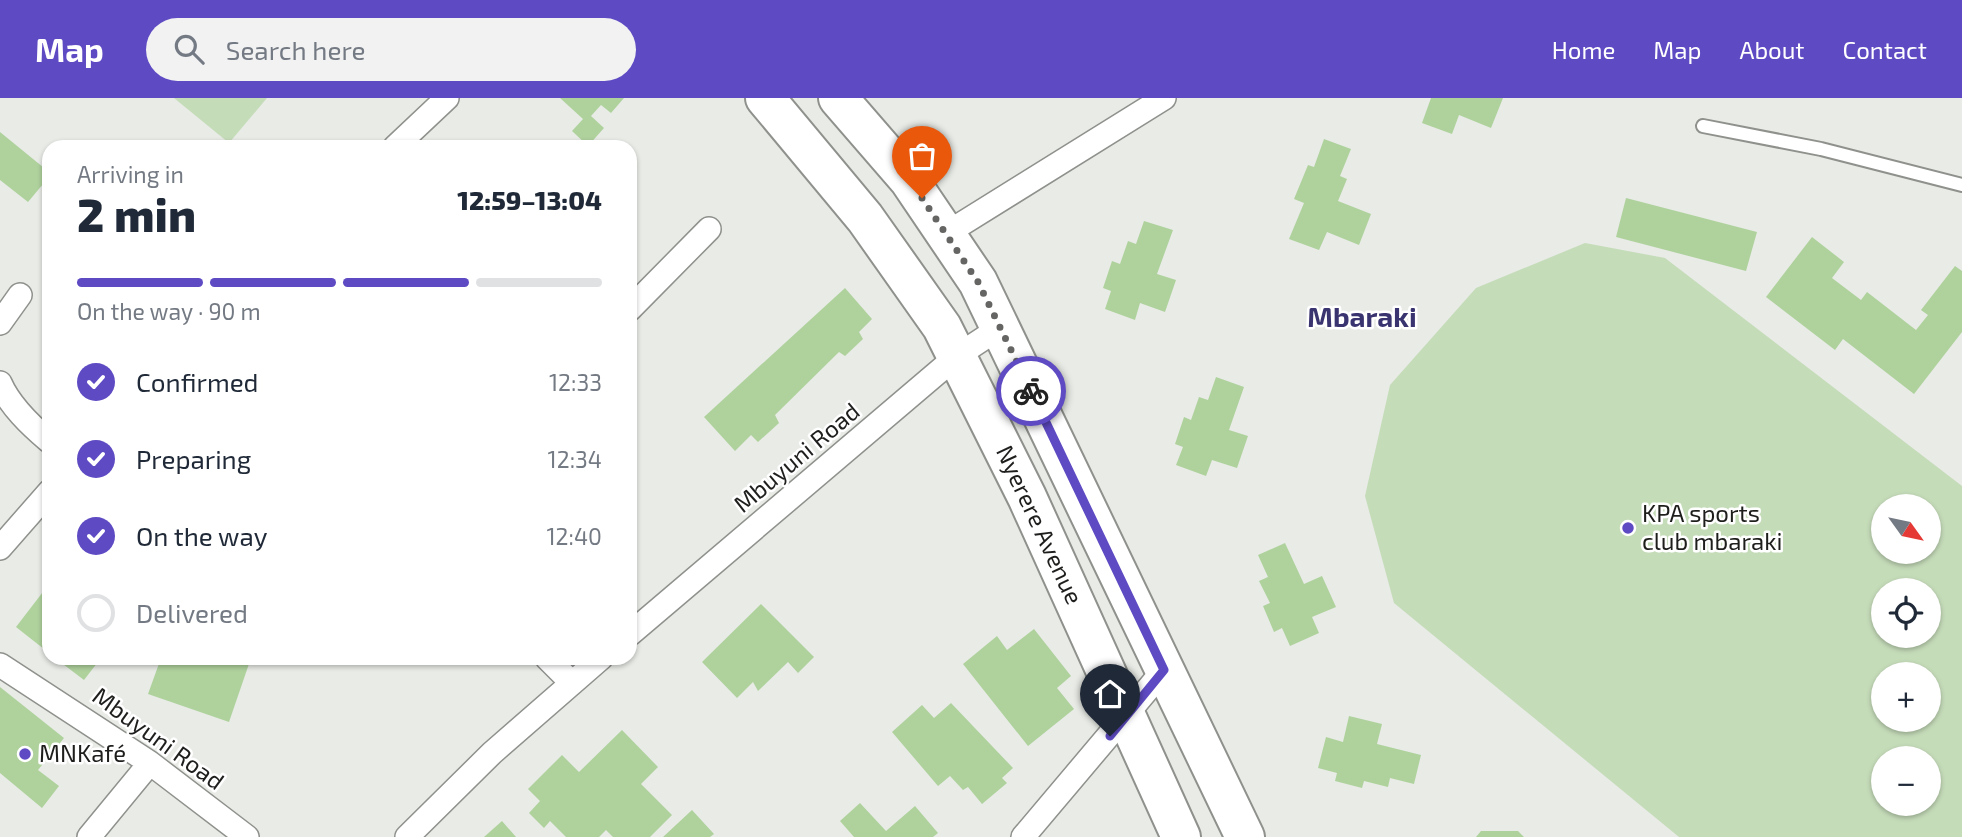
<!DOCTYPE html>
<html lang="en">
<head>
<meta charset="utf-8">
<style>
  body { margin:0; font-family:"Exo 2",sans-serif; background:#f2f2f3; color:#1f2937; height:100vh; display:flex; flex-direction:column; font-size:26px; white-space:nowrap }
  * { box-sizing:border-box; margin:0 }
  p { font-size:23px; color:#747a83 }
  .icon { flex:none; width:38px; height:38px; fill:none; stroke:currentColor; stroke-width:2; stroke-linecap:round; stroke-linejoin:round }
  .map { position:relative; flex:1; overflow:hidden }
  .drawer { position:absolute; left:42px; top:42px; width:595px; height:525px; display:flex; flex-direction:column; background:#fff; border-radius:21px; box-shadow:0 2px 5px #0004 }
  .drawer>* { flex:none }
  .needle { width:46px; rotate:123deg }
  .fabs { position:absolute; left:1871px; top:396px; display:grid; gap:14px }
  .fabs a { display:grid; place-items:center; width:70px; height:70px; border-radius:50%; background:#fff; box-shadow:0 2px 5px #0004; font-size:35px }
  .pin { position:absolute; display:grid; place-items:center; width:60px; height:60px; color:#fff; margin:-72px -30px; border-radius:50% 50% 50% 0; rotate:-45deg; box-shadow:0 0 7px #0007 }
  .pin .icon { rotate:45deg }
  .courier { position:absolute; display:grid; place-items:center; width:70px; height:70px; margin:-35px; border:5px solid #5e4ac3; border-radius:50%; background:#fff; color:#222; box-shadow:0 2px 9px #0007 }
  .head em { font-style:normal; font-weight:800 }
  .head div { display:flex; flex-direction:column-reverse }
  .head { display:flex; align-items:center; justify-content:space-between; height:119px; padding:0 35px }
  h1 { font-size:46px; font-weight:800; line-height:52px }
  .bar { display:grid; grid-template-columns:repeat(4,1fr); gap:10px 7px; align-content:center; height:84px; padding:0 35px }
  .bar i { height:9px; border-radius:5px; background:#e0e1e3 }
  .bar .current { background:#5e4ac3 }
  .bar p { grid-column:span 4 }
  ol { padding:0 35px; list-style:none }
  li { display:flex; align-items:center; gap:21px; height:77px }
  li p { margin-inline-start:auto }
  li .icon { padding:7px; border-radius:50%; background:#5e4ac3; color:#fff; stroke-width:4 }
  li:last-child { color:#747a83 }
  li i { width:38px; height:38px; border:4px solid #e0e1e3; border-radius:50% }
  header { display:flex; align-items:center; gap:42px; box-sizing:border-box; height:98px; padding:0 35px; background:#5e4ac3; color:#fff }
  header strong { font-size:33px }
  nav { display:flex; gap:38px; margin-inline-start:auto; font-size:24px }
  .search { width:490px; height:63px; background:#f2f2f3; display:flex; align-items:center; gap:18px; box-sizing:border-box; padding:0 24px; border-radius:38px; color:#747a83; font-size:26px }
  .map>svg:first-child { display:block }
  .green { fill:#c5dcb9; fill-rule:evenodd }
  .building { fill:#afd29d }
  .lines { fill:none; stroke-linecap:round; stroke-linejoin:round }
  .service-casing { stroke:#8e918c; stroke-width:16 }
  .minor-casing { stroke:#8e918c; stroke-width:26 }
  .trunk-casing { stroke:#8e918c; stroke-width:42 }
  .service { stroke:#fff; stroke-width:12 }
  .minor { stroke:#fff; stroke-width:23 }
  .trunk { stroke:#fff; stroke-width:38 }
  .done { stroke:#656663; stroke-width:7; stroke-dasharray:0 12.6 }
  .route { stroke:#5e4ac3; stroke-width:9 }
  .poi-dot { fill:#5e4ac3; stroke:#fff; stroke-width:2.5 }
  .labels { text-anchor:middle; stroke-width:5; stroke-linejoin:round; paint-order:stroke }
  .street-label { font-size:24px; fill:#1e1f1d; stroke:#fff }
  .poi-label { font-size:24px; fill:#1e1f1d; stroke:#fff; text-anchor:start }
  .quarter-label { font-size:28px; font-weight:bold; fill:#39336f; stroke:#fff }
</style>
</head>
<body>
<header>
<strong>Map</strong>
<div class="search"><svg class="icon" aria-label="search" viewBox="0 0 24 24"><circle cx="10" cy="10" r="6"/><path d="M15 15l6 6"/></svg>Search here</div>
<nav><a>Home</a><a>Map</a><a>About</a><a>Contact</a></nav>
</header>
<div class="map">
<svg width="1962" height="739" viewBox="0 0 1962 739">
  <rect width="100%" height="100%" fill="#e8ebe6"/>
  <path class="green" d="M174,0H267L229,45Z
    M1585,145L1665,160L1962,388V739H1679L1394,505L1365,398L1390,287L1476,190ZM1883,408H1928V453H1883ZM1883,492H1928V537H1883ZM1883,576H1928V621H1883ZM1883,660H1928V705H1883Z"/>
  <path class="building" d="M560,0H624L611,15L601,7L591,18L604,30L588,48L572,33L583,21Z
    M1431,0H1503L1491,30L1459,17L1452,36L1422,25Z
    M0,34L49,74V79L28,104L0,82Z
    M1324,41L1351,51L1340,78L1347,81L1338,103L1371,116L1359,147L1327,134L1319,152L1289,141L1304,105L1294,101L1308,67L1314,69Z
    M1626,100L1757,134L1746,173L1616,139Z
    M1144,123L1173,132L1157,176L1176,182L1165,214L1140,205L1135,222L1105,211L1111,193L1103,190L1112,163L1120,166L1128,143L1136,146Z
    M1812,139L1844,164L1832,180L1861,202L1867,194L1916,232L1928,217L1921,212L1955,168L1962,173V234L1914,296L1843,241L1835,252L1766,199Z
    M845,190L872,221L859,234L863,241L845,258L839,254L775,317L779,325L758,344L751,337L735,353L704,319Z
    M1216,279L1244,289L1229,332L1248,338L1237,370L1212,362L1206,378L1176,367L1183,349L1175,346L1184,319L1191,322L1199,299L1208,302Z
    M1285,445L1304,486L1322,478L1336,509L1312,519L1319,535L1290,548L1282,530L1274,534L1263,508L1270,505L1259,483L1268,479L1258,457Z
    M49,486V555L16,529Z
    M761,506L814,559L798,575L788,564L758,593L753,584L737,600L702,564Z
    M1034,531L1071,578L1057,590L1074,611L1028,648L963,566L997,538L1007,552Z
    M55,560H101L84,582Z
    M161,560H251L229,624L148,596Z
    M0,589L64,640L38,672L59,688L42,710L0,675Z
    M951,605L1013,670L1002,680L1007,685L982,706L968,689L963,692L950,678L938,688L892,634L922,607L934,620Z
    M1349,618L1382,626L1377,646L1421,657L1414,686L1390,680L1388,689L1364,683L1362,690L1335,683L1337,675L1318,670L1326,639L1343,644Z
    M622,632L658,669L641,686L672,717L650,739H613L606,732L599,739H566L550,723L544,730L529,715L540,703L528,691L562,657L579,674Z
    M860,705L886,733L915,708L938,735L933,739H854L840,723Z
    M692,712L714,736L710,739H663Z
    M502,723L516,739H484Z
    M1481,733H1518L1524,739H1476Z"/>
  <g class="lines">
    <defs>
      <path id="service" d="M1703,28L1821,51L1962,87"/>
      <path id="minor" d="M395,49L447,0
        M947,135L1164,0
        M630,211L709,131
        M0,225L20,197
        M0,285C10,308 30,327 49,343
        M0,450L49,394
        M630,536L957,258L1001,229
        M547,560L572,585
        M0,567L150,665L247,739
        M89,739L150,665
        M407,739L492,655L601,560
        M1023,739L1164,572"/>
      <path id="trunk" d="M765,0L865,120L942,229L1027,399L1181,739
        M838,0L909,82L978,184L1245,739"/>
    </defs>
    <use href="#service" class="service-casing"/>
    <use href="#minor" class="minor-casing"/>
    <use href="#trunk" class="trunk-casing"/>
    <use href="#service" class="service"/>
    <use href="#minor" class="minor"/>
    <use href="#trunk" class="trunk"/>
  </g>
  <g class="lines">
    <path class="done" d="M922,100L978,184L1031,293"/>
    <path class="route" d="M1031,293L1164,572L1110,638"/>
  </g>
  <g class="poi-dot">
    <circle cx="1628" cy="430" r="7"/>
    <circle cx="25" cy="656" r="7"/>
  </g>
  <g class="labels">
    <g class="street-label">
      <text transform="translate(797 360) rotate(-40)" y="8">Mbuyuni Road</text>
      <text transform="translate(1039 427) rotate(65)" y="8">Nyerere Avenue</text>
      <text transform="translate(158 641) rotate(36)" y="8">Mbuyuni Road</text>
    </g>
    <g class="poi-label">
      <text x="1642" y="424">KPA sports<tspan x="1642" dy="28">club mbaraki</tspan></text>
      <text x="39" y="664">MNKafé</text>
    </g>
    <g class="quarter-label">
      <text x="1362" y="229">Mbaraki</text>
    </g>
  </g>
</svg>
<div class="fabs">
<a><svg class="needle" viewBox="-14 -14 28 28"><path d="M0-13l5 13h-10z" fill="#e53935"/><path d="M0 13l5-13h-10z" fill="#747a83"/></svg></a>
<a><svg class="icon" aria-label="locate" viewBox="0 0 24 24"><circle cx="12" cy="12" r="6"/><path d="M12 2v4M12 18v4M2 12h4M18 12h4"/></svg></a>
<a>+</a>
<a>−</a>
</div>
<div class="pin" style="left:922px;top:100px;background:#ea580c"><svg class="icon" aria-label="bag" viewBox="0 0 24 24"><path d="M5 8h14l-1 12H6zM9 8a3 3 0 0 1 6 0"/></svg></div>
<div class="pin" style="left:1110px;top:638px;background:#1f2937"><svg class="icon" aria-label="home" viewBox="0 0 24 24"><path d="M3 11l9-7 9 7M6 9v11h12V9"/></svg></div>
<div class="courier" style="left:1031px;top:293px"><svg class="icon" aria-label="bike" viewBox="0 0 24 24"><circle cx="6" cy="16" r="4"/><circle cx="18" cy="16" r="4"/><path d="M6 16l4-8h5l3 8M10 8l3 8H6M13 5h3"/></svg></div>
<section class="drawer">
<div class="head"><div><h1>2 min</h1><p>Arriving in</p></div><em>12:59–13:04</em></div>
<div class="bar"><i class="current"></i><i class="current"></i><i class="current"></i><i></i><p>On the way · 90 m</p></div>
<ol>
<li><svg class="icon" aria-label="check" viewBox="0 0 24 24"><path d="M5 12l5 5 9-10"/></svg>Confirmed<p>12:33</p></li>
<li><svg class="icon" aria-label="check" viewBox="0 0 24 24"><path d="M5 12l5 5 9-10"/></svg>Preparing<p>12:34</p></li>
<li><svg class="icon" aria-label="check" viewBox="0 0 24 24"><path d="M5 12l5 5 9-10"/></svg>On the way<p>12:40</p></li>
<li><i></i>Delivered</li>
</ol>
</section>
</div>
</body>
</html>
